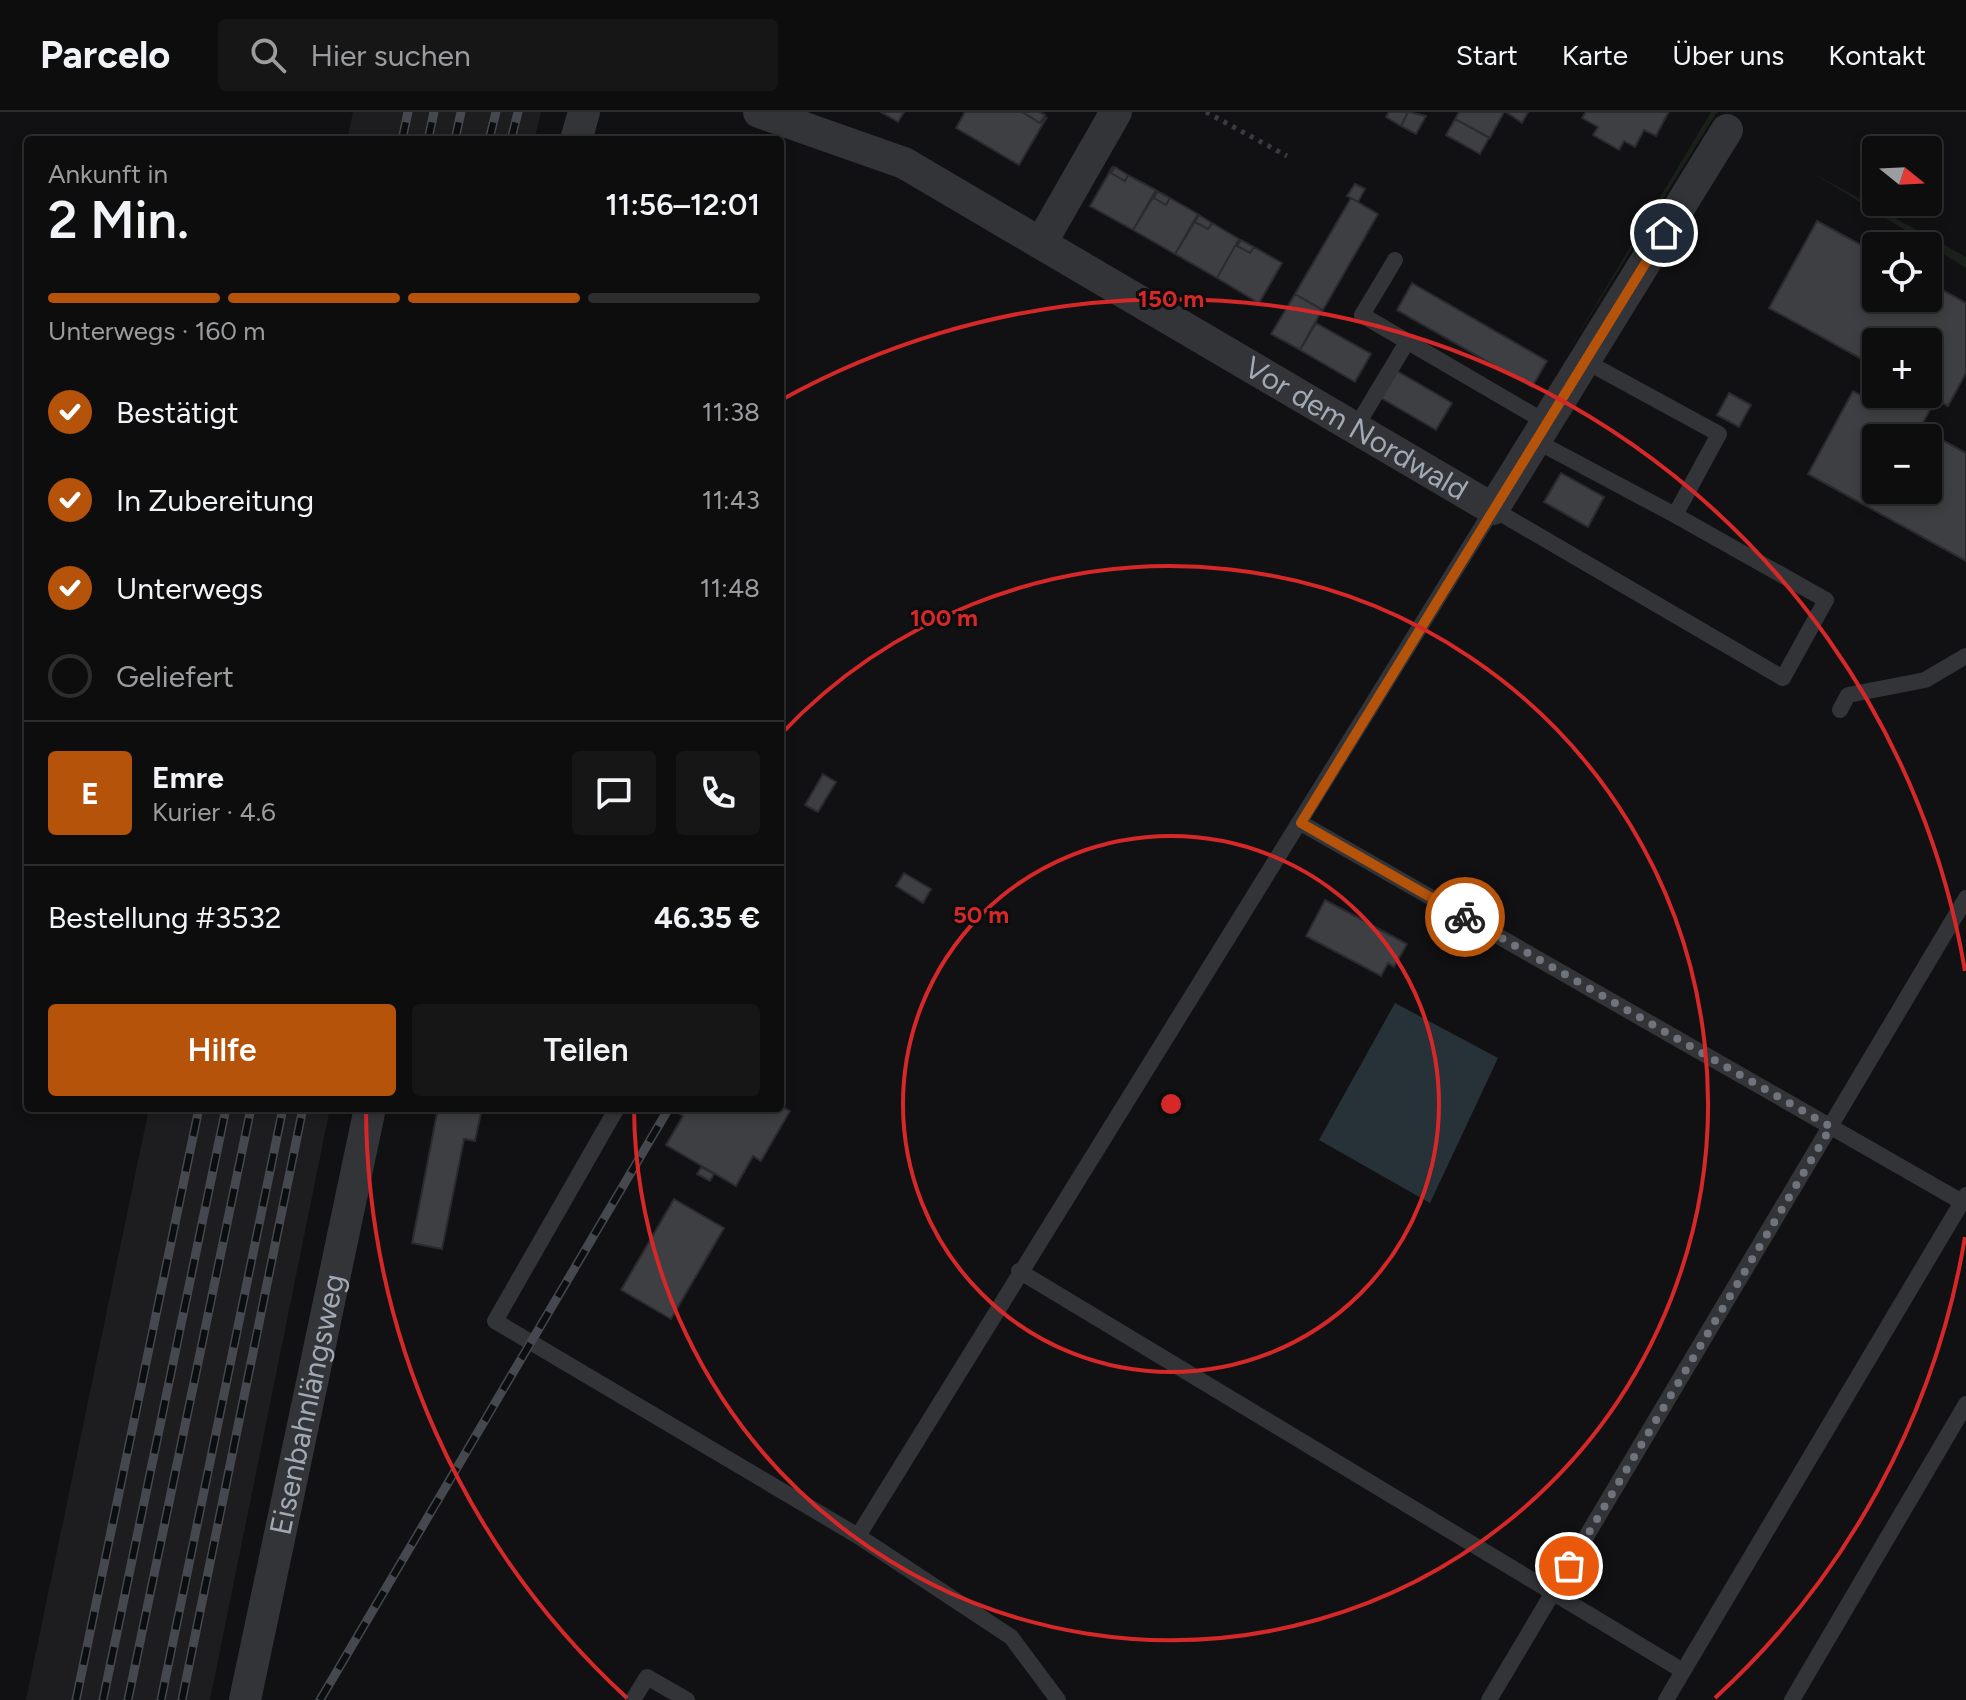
<!DOCTYPE html>
<html lang="de">
<head>
<meta charset="utf-8">
<style>
  body { margin:0; font-family:Figtree,sans-serif; background:#161617; color:#f1f3f6; height:100vh; display:flex; flex-direction:column; font-size:30px; white-space:nowrap }
  * { box-sizing:border-box; margin:0 }
  p { font-size:26px; color:#9a9c9e }
  .icon { flex:none; width:44px; height:44px; fill:none; stroke:currentColor; stroke-width:2; stroke-linecap:round; stroke-linejoin:round }
  .map { position:relative; flex:1; overflow:hidden }
  .sheet { position:absolute; left:24px; top:24px; width:760px; height:976px; display:flex; flex-direction:column; background:#0d0d0e; border-radius:8px; box-shadow:0 4px 12px #0003,0 0 0 2px #2d2d2e }
  .sheet>* { flex:none }
  .needle { width:52px; rotate:108deg }
  .buttons { position:absolute; left:1862px; top:24px; display:grid; gap:16px }
  .buttons a { display:grid; place-items:center; width:80px; height:80px; border-radius:8px; background:#0d0d0e; box-shadow:0 4px 12px #0003,0 0 0 2px #2d2d2e; font-size:40px }
  .pin { position:absolute; display:grid; place-items:center; width:68px; height:68px; color:#fff; margin:-34px; border:4px solid #fff; border-radius:50%; box-shadow:0 2px 8px #0007 }
  .courier { position:absolute; display:grid; place-items:center; width:80px; height:80px; margin:-40px; border:6px solid #b45309; border-radius:50%; background:#fff; color:#222; box-shadow:0 2px 10px #0007 }
  .headline em { font-style:normal; font-weight:600 }
  .headline div { display:flex; flex-direction:column-reverse }
  .headline { display:flex; align-items:center; justify-content:space-between; height:136px; padding:0 24px }
  h1 { font-size:52px; font-weight:600; line-height:60px }
  .bar { display:grid; grid-template-columns:repeat(4,1fr); gap:12px 8px; align-content:center; height:96px; padding:0 24px }
  .bar i { height:10px; border-radius:6px; background:#2d2d2e }
  .bar .current { background:#b45309 }
  .bar p { grid-column:span 4 }
  .line { display:flex; align-items:center; gap:20px; padding:0 24px; border-top:2px solid #2d2d2e }
  .line div { flex:1 }
  .round { display:grid; place-items:center; flex:none; width:84px; height:84px; border-radius:8px; background:#161617 }
  ol { padding:0 24px; list-style:none }
  li { display:flex; align-items:center; gap:24px; height:88px }
  li p { margin-inline-start:auto }
  li .icon { padding:8px; border-radius:50%; background:#b45309; color:#fff; stroke-width:4 }
  li:last-child { color:#9a9c9e }
  li i { width:44px; height:44px; border:4px solid #2d2d2e; border-radius:50% }
  .cta { display:flex; gap:16px; margin-top:auto; padding:16px 24px }
  .cta a { flex:1; height:92px; border-radius:8px; background:#b45309; color:#fff; font-size:32px; font-weight:600; line-height:92px; text-align:center }
  .cta a+a { background:#161617; color:#f1f3f6 }
  header { display:flex; align-items:center; gap:48px; box-sizing:border-box; height:112px; padding:0 40px; background:#0d0d0e; border-bottom:2px solid #2d2d2e }
  header strong { font-size:38px }
  nav { display:flex; gap:44px; margin-inline-start:auto; font-size:28px }
  .search { width:560px; height:72px; background:#161617; display:flex; align-items:center; gap:20px; box-sizing:border-box; padding:0 28px; border-radius:8px; color:#9a9c9e; font-size:30px }
  .map>svg:first-child { display:block }
  .built { fill:#1d1d20 }
  .green { fill:#19211a }
  .water { fill:#273238 }
  .building { fill:#3d3f43; stroke:#2b2b2f; stroke-width:2; fill-rule:evenodd }
  .lines { fill:none; stroke-linecap:round; stroke-linejoin:round }
  .path { stroke:#383b3f; stroke-width:5; stroke-dasharray:4 6; stroke-linecap:butt }
  .service { stroke:#323438; stroke-width:16 }
  .minor { stroke:#323438; stroke-width:32 }
  .rail-casing { stroke:#45484e; stroke-width:9 }
  .rail { stroke:#0c0d0e; stroke-width:6; stroke-dasharray:18; stroke-linecap:butt }
  .done { stroke:#6f747c; stroke-width:8; stroke-dasharray:0 14.4 }
  .route { stroke:#b45309; stroke-width:10 }
  .ring { fill:none; stroke:#d62828; stroke-width:4 }
  .labels { text-anchor:middle; stroke-width:6; stroke-linejoin:round; paint-order:stroke }
  .street-label { font-size:30px; fill:#a1a9b5; stroke:#0c0d0e }
  .centre { fill:#d62828; stroke:#0c0d0e; stroke-width:4 }
  .ring-label { font-size:24px; text-anchor:middle; font-weight:bold; fill:#d62828; stroke:#0c0d0e; stroke-width:6; stroke-linejoin:round; paint-order:stroke }
</style>
</head>
<body>
<header>
<strong>Parcelo</strong>
<div class="search"><svg class="icon" aria-label="search" viewBox="0 0 24 24"><circle cx="10" cy="10" r="6"/><path d="M15 15l6 6"/></svg>Hier suchen</div>
<nav><a>Start</a><a>Karte</a><a>Über uns</a><a>Kontakt</a></nav>
</header>
<div class="map">
<svg width="1966" height="1588" viewBox="0 0 1966 1588">
  <rect width="100%" height="100%" fill="#111113"/>
  <path class="built" d="M353,0H541L534,28H347Z
    M149,996H330L210,1588H26Z"/>
  <path class="green" d="M1711,0H1717L1562,249Z
    M1813,61L1966,145V156Z"/>
  <path class="water" d="M1395,891L1498,946L1430,1091L1319,1028Z"/>
  <path class="building" d="M881,0H904L898,10Z
    M965,0H1022L1040,11L1047,5L1019,53L956,16Z
    M1022,0H1039L1045,3L1040,11Z
    M1389,0H1408L1401,14L1386,5Z
    M1408,0L1426,4L1416,22L1401,14Z
    M1459,0H1504L1490,26L1455,7Z
    M1506,0H1528L1522,11Z
    M1586,0H1666L1668,1L1656,24L1644,18L1635,35L1624,29L1619,38L1593,23L1598,15L1582,6Z
    M1455,7L1489,26L1480,42L1446,23Z
    M1113,54L1111,61L1125,69L1128,63L1156,78L1133,118L1090,94Z
    M1115,55L1128,63L1125,69L1111,61Z
    M1355,72L1365,77L1358,90L1347,84Z
    M1157,79L1170,86L1166,93L1154,86Z
    M1157,79L1154,86L1166,93L1170,86L1198,102L1175,142L1133,118Z
    M1351,86L1378,102L1323,198L1295,182Z
    M1199,103L1212,111L1208,117L1195,110Z
    M1199,103L1195,110L1208,117L1212,111L1239,127L1217,166L1175,142Z
    M1817,109L1876,141V186H1928V170L1966,191V261L1948,294L1936,287L1920,316L1966,341V449L1808,362L1853,279L1872,289L1876,282H1928V230H1876V255L1769,196ZM1876,326H1928V378H1876Z
    M1239,127L1237,134L1250,141L1254,135L1282,151L1259,191L1217,166Z
    M1241,128L1254,135L1250,141L1237,134Z
    M1412,171L1547,249L1532,275L1397,198Z
    M1295,182L1322,198L1300,238L1271,222Z
    M1316,211L1371,242L1355,270L1300,238Z
    M1397,259L1452,291L1436,318L1381,286Z
    M1729,281L1751,293L1739,315L1717,303Z
    M1561,361L1604,385L1588,415L1544,390Z
    M823,662L836,670L818,700L805,693Z
    M904,761L931,777L923,791L896,774Z
    M1325,788L1407,832L1394,855L1388,851L1381,864L1306,824Z
    M780,994L790,999L761,1049L753,1044L736,1074L666,1033L683,1004L670,996Z
    M438,996H482L475,1029L464,1027L442,1137L412,1131Z
    M701,1055L714,1062L710,1069L697,1062Z
    M674,1087L724,1116L671,1207L621,1178Z"/>
  <g class="lines">
    <path class="path" d="M1206,0L1287,44"/>
    <path class="service" d="M1395,148L1362,203L1547,311
      M1356,315L1407,230
      M1536,329L1675,403L1719,322L1585,249
      M1840,598L1848,583L1925,568L1966,544
      M1301,711L1962,1090
      M617,996L495,1209L858,1424L1011,1525L1058,1588
      M1019,1159L1683,1559
      M858,1424L1493,397L1783,566L1826,488L1675,403
      M633,1588L647,1565L687,1588
      M1489,1588L1966,786
      M1666,1588L1966,1083
      M1792,1588L1966,1292"/>
    <g class="minor">
      <path id="s1" d="M759,0L904,51L1493,397L1727,18"/>
      <path d="M576,28L584,0"/>
      <path d="M1041,131L1116,0"/>
      <path id="s2" d="M245,1588L370,996"/>
    </g>
    <defs>
      <path id="rail" d="M402,28L408,0
        M428,28L434,0
        M455,28L461,0
        M489,28L496,0
        M511,28L518,0
        M76,1588L199,996
        M103,1588L226,996
        M128,1588L251,996
        M161,1588L283,996
        M182,1588L303,996
        M320,1588L669,996"/>
    </defs>
    <use href="#rail" class="rail-casing"/>
    <use href="#rail" class="rail"/>
  </g>
  <g class="lines">
    <path class="done" d="M1465,805L1831,1015L1569,1454"/>
    <path class="route" d="M1465,805L1301,711L1664,121"/>
  </g>
  <g class="ring">
    <circle cx="1171" cy="992" r="268"/>
    <path d="M781 622A537 537 0 1 1 634 997"/>
    <path d="M1965 1125A805 805 0 0 1 1715 1586M627 1586A805 805 0 0 1 366 999M781 288A805 805 0 0 1 1965 859"/>
  </g>
  <g class="labels">
    <g class="street-label">
      <text dy="10" stroke="none"><textPath href="#s1" startOffset="678">Vor dem Nordwald</textPath></text>
      <text dy="10" stroke="none"><textPath href="#s2" startOffset="302">Eisenbahnlängsweg</textPath></text>
    </g>
  </g>
  <circle cx="1171" cy="992" r="12" class="centre"/>
  <g class="ring-label">
    <text x="1171" y="195">150 m</text>
    <text x="944" y="514">100 m</text>
    <text x="981" y="811">50 m</text>
  </g>
</svg>
<div class="buttons">
<a><svg class="needle" viewBox="-14 -14 28 28"><path d="M0-13l5 13h-10z" fill="#e53935"/><path d="M0 13l5-13h-10z" fill="#9a9c9e"/></svg></a>
<a><svg class="icon" aria-label="locate" viewBox="0 0 24 24"><circle cx="12" cy="12" r="6"/><path d="M12 2v4M12 18v4M2 12h4M18 12h4"/></svg></a>
<a>+</a>
<a>−</a>
</div>
<div class="pin" style="left:1569px;top:1454px;background:#ea580c"><svg class="icon" aria-label="bag" viewBox="0 0 24 24"><path d="M5 8h14l-1 12H6zM9 8a3 3 0 0 1 6 0"/></svg></div>
<div class="pin" style="left:1664px;top:121px;background:#1f2937"><svg class="icon" aria-label="home" viewBox="0 0 24 24"><path d="M3 11l9-7 9 7M6 9v11h12V9"/></svg></div>
<div class="courier" style="left:1465px;top:805px"><svg class="icon" aria-label="bike" viewBox="0 0 24 24"><circle cx="6" cy="16" r="4"/><circle cx="18" cy="16" r="4"/><path d="M6 16l4-8h5l3 8M10 8l3 8H6M13 5h3"/></svg></div>
<section class="sheet">
<div class="headline"><div><h1>2 Min.</h1><p>Ankunft in</p></div><em>11:56–12:01</em></div>
<div class="bar"><i class="current"></i><i class="current"></i><i class="current"></i><i></i><p>Unterwegs · 160 m</p></div>
<ol>
<li><svg class="icon" aria-label="check" viewBox="0 0 24 24"><path d="M5 12l5 5 9-10"/></svg>Bestätigt<p>11:38</p></li>
<li><svg class="icon" aria-label="check" viewBox="0 0 24 24"><path d="M5 12l5 5 9-10"/></svg>In Zubereitung<p>11:43</p></li>
<li><svg class="icon" aria-label="check" viewBox="0 0 24 24"><path d="M5 12l5 5 9-10"/></svg>Unterwegs<p>11:48</p></li>
<li><i></i>Geliefert</li>
</ol>
<div class="line" style="height:144px"><b class="round" style="background:#b45309;color:#fff">E</b><div><b>Emre</b><p>Kurier · 4.6</p></div><a class="round"><svg class="icon" aria-label="chat" viewBox="0 0 24 24"><path d="M4 5h16v11H9l-5 4z"/></svg></a><a class="round"><svg class="icon" aria-label="phone" viewBox="0 0 24 24"><path d="M5 4h4l2 5-3 2q2 4 5 5l2-3 5 2v4C11 20 4 13 5 4z"/></svg></a></div>
<div class="line" style="height:104px"><div>Bestellung #3532</div><b>46.35 €</b></div>
<div class="cta"><a>Hilfe</a><a>Teilen</a></div>
</section>
</div>
</body>
</html>
